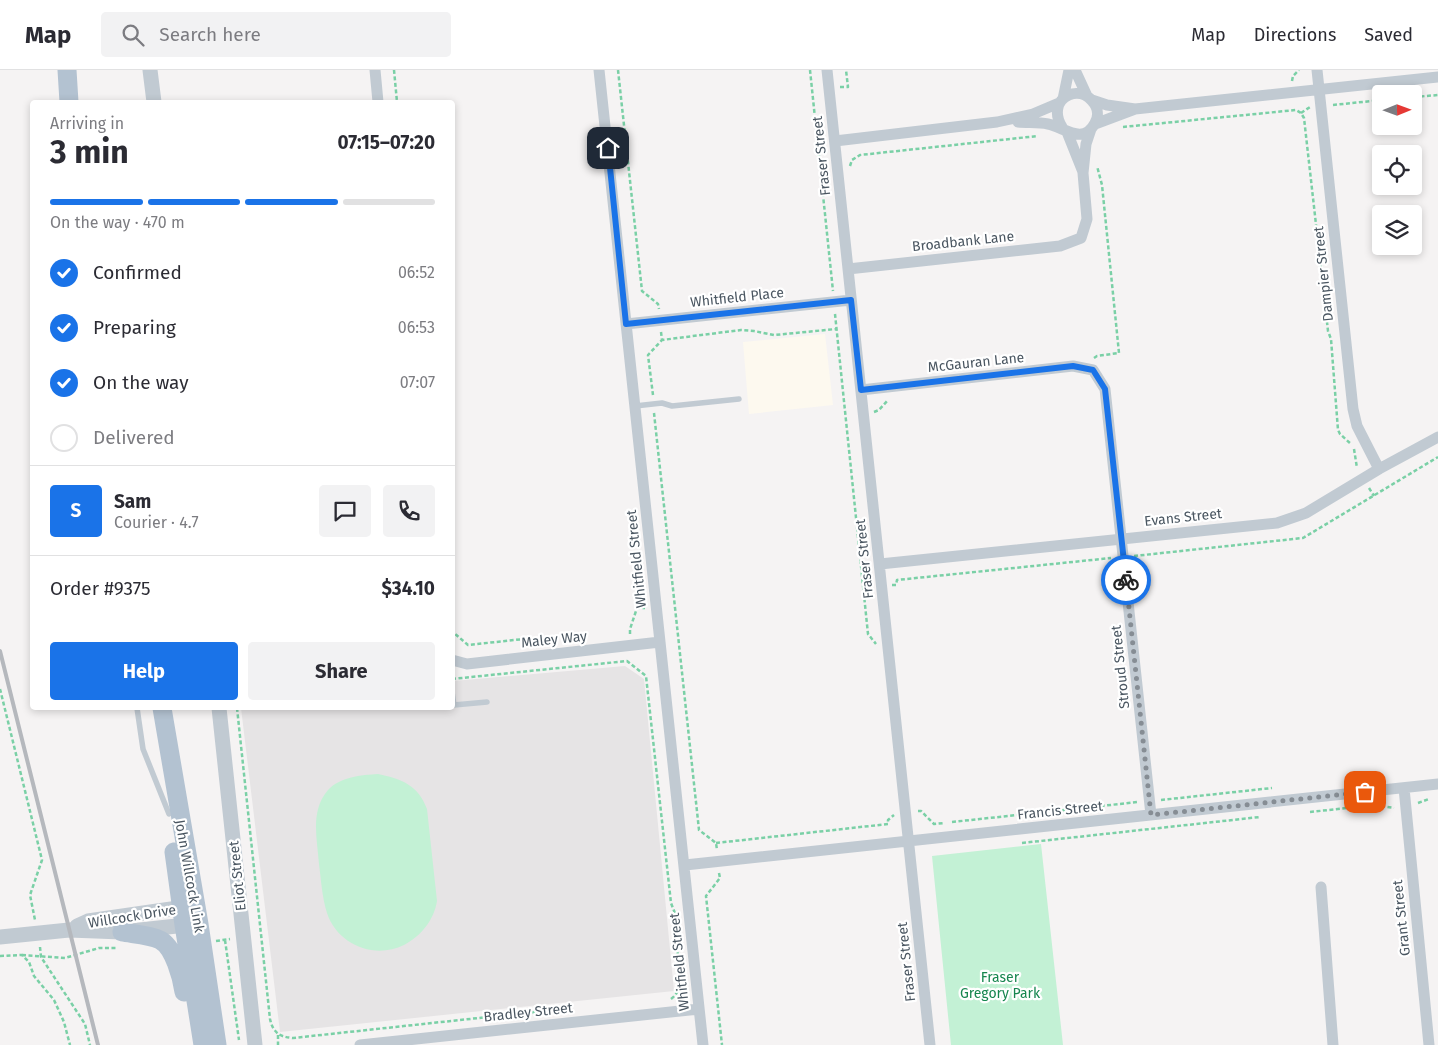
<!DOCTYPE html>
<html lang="en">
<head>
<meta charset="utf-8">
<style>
  body { margin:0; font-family:"Fira Sans",sans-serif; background:#f2f2f3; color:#2b2b33; height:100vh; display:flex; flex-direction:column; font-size:19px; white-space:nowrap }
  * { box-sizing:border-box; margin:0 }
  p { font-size:16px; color:#7c7c81 }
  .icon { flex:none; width:28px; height:28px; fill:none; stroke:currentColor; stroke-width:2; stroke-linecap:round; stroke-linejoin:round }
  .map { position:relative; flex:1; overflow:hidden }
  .drawer { position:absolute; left:30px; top:30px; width:425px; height:610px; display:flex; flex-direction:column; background:#fff; border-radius:5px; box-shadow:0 2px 8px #0003 }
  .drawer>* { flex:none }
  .needle { width:32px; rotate:89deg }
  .fabs { position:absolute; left:1372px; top:15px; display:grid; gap:10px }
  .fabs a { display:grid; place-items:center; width:50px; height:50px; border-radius:5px; background:#fff; box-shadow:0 2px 8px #0003; font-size:25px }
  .pin { position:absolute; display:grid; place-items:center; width:42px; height:42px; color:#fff; margin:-21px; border-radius:10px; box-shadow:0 2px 8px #0006 }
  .courier { position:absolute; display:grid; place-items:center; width:50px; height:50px; margin:-25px; border:4px solid #1a73e8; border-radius:50%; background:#fff; color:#222; box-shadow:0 1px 6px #0007 }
  .overview em { font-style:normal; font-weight:700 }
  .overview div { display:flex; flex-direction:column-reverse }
  .overview { display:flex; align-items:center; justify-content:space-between; height:85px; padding:0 20px }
  h1 { font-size:32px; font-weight:700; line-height:38px }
  .bar { display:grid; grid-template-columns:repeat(4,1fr); gap:8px 5px; align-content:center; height:60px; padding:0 20px }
  .bar i { height:6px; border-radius:4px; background:#e1e1e2 }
  .bar .active { background:#1a73e8 }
  .bar p { grid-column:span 4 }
  .line { display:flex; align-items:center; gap:12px; padding:0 20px; border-top:1px solid #e1e1e2 }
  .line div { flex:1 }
  .round { display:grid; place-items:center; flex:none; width:52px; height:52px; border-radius:5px; background:#f2f2f3 }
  ol { padding:0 20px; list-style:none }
  li { display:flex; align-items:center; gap:15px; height:55px }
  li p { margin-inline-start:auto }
  li .icon { padding:5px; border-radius:50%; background:#1a73e8; color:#fff; stroke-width:4 }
  li:last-child { color:#7c7c81 }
  li i { width:28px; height:28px; border:2px solid #e1e1e2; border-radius:50% }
  .action { display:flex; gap:10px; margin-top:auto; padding:10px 20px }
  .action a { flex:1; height:58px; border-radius:5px; background:#1a73e8; color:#fff; font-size:20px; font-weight:700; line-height:58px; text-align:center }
  .action a+a { background:#f2f2f3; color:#2b2b33 }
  header { display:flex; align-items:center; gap:30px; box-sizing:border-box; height:70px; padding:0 25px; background:#fff; border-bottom:1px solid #e1e1e2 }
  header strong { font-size:24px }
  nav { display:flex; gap:28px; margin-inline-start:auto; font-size:18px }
  .search { width:350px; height:45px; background:#f2f2f3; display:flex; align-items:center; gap:12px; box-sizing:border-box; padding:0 18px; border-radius:5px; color:#7c7c81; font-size:19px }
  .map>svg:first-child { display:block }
  .commercial { fill:#fdf9ef }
  .education { fill:#e6e4e5 }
  .green { fill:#c3f1d5 }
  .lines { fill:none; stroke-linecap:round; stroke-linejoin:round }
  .path { stroke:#7ad0a6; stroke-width:2.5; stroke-dasharray:4 2.5; stroke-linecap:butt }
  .service { stroke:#c1cad2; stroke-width:5.5 }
  .minor { stroke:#c1cad2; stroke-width:11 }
  .tertiary { stroke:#c1cad2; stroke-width:15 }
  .primary { stroke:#b3c2d1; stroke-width:19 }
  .rail { stroke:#b5b8bd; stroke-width:4 }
  .done { stroke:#868d94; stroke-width:5; stroke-dasharray:0 9 }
  .route { stroke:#1a73e8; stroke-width:6 }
  .labels { text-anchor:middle; stroke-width:4.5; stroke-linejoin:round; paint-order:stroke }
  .street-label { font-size:14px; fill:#4a5661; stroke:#fff }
  .park-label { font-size:14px; fill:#17864f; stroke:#fff }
</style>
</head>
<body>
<header>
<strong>Map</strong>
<div class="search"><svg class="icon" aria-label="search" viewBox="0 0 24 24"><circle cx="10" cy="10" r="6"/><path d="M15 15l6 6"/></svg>Search here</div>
<nav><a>Map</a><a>Directions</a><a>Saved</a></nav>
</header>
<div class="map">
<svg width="1438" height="975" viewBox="0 0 1438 975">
  <rect width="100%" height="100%" fill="#f5f3f3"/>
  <path class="commercial" d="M825,264L833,335L749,344L743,272Z"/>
  <path class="education" d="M625,596L644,609L674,921L280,962L241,638H452L453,611Z"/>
  <path class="green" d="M378,704C402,709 418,715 427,739L437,831C434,850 421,866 404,875C374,890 337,874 327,843C322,827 321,809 319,794C317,768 310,741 328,720C340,707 361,705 378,704Z
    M1041,774L1063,975H951L932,786Z"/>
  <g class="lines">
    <path class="path" d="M394,0L397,32
      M618,0L642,221L658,234L659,239
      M810,0L833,221
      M1292,11L1293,6L1299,0
      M840,17H848L846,0
      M1414,27L1438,25
      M1333,35L1381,30
      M1301,43L1310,37
      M1123,57L1296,40L1301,43L1304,48L1328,261L1331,269L1338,360L1340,364L1351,374
      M850,96L852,90L860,85L1038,66
      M835,244L868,564L876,574
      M661,262L662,270L741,260L754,261L774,265L836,259
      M1094,288L1097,286L1119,283L1102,115L1097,96
      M653,325L648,285L662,270
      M874,342L879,340L888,330
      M654,343L699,760L716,773L717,780
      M1354,379L1357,398
      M1369,418L1374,426
      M1134,486L1303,468L1438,387
      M892,515H896L897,510L1111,488
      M452,552L454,563L468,575L524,569L525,576
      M630,564V559L637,538H645
      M452,609L627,591L646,606L671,833L676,846
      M0,619L42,790L30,825L35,850
      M237,638L270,949C273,963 280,967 293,968L553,940L563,941
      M1161,730L1272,718
      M1418,733L1429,729
      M918,741H921L934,754L944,753
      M1310,742L1375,735L1394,738
      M952,752L1138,732
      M716,773L888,754V750L894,745
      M1022,773L1260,747
      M719,803L720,808L706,826L722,975
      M225,870L239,970
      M216,871L230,869
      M40,877L41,887L85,954L90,975
      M22,885L65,888L99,878H117
      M0,886L22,885L29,892L34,906L54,930L64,952L70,975
      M671,929C689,916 673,887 679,868
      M278,965V975"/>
    <path class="service" d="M635,336L662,333L672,336L739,329
      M452,622L454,635L487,632
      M137,638L143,679L169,744"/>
    <path class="minor" d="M375,0L378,32
      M599,0L703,975
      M827,0L930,975
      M1075,0L1087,26
      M1317,0L1353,339L1357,356L1379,399
      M1063,29L1069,0
      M1092,30L1107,35L1135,39L1438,7
      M1018,52C1028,53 1038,52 1048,54C1064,57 1083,76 1095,53C1104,37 1086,18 1069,25C1055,31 1055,46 1062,57
      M1095,54L1135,39
      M1067,62L1083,102
      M835,71L997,52L1033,44L1059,33
      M848,199L1060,176L1081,168L1087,149L1083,103L1086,74L1091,59
      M626,254L851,230
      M861,320L1073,296L1093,300L1105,319L1151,745
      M880,494L1277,453L1306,443L1379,399L1438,367
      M452,590L467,594L660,572
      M1404,718L1429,975
      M685,795L1438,714
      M1321,817L1333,975
      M360,975L699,939"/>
    <path class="tertiary" d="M150,0L154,32
      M219,638L255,975
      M77,856L88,851L192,836
      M0,867L69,860L122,862L195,854"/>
    <path class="primary" d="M67,0L69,32
      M162,638L199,854L217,975
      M174,782L184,855L203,975
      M122,862C133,864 151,865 160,870C174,877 182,908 184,922"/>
    <path class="rail" d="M0,581L98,975"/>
  </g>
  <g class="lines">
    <path class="done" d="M1126,510L1151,745L1365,722"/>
    <path class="route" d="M608,78L626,254L851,230L861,320L1073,296L1093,300L1105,319L1126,510"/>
  </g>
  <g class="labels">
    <g class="street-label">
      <text transform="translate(821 86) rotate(-96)" y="5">Fraser Street</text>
      <text transform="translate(963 171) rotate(-6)" y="5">Broadbank Lane</text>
      <text transform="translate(1323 204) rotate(-96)" y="5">Dampier Street</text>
      <text transform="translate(737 227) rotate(-6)" y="5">Whitfield Place</text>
      <text transform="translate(976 292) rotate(-6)" y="5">McGauran Lane</text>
      <text transform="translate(1183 447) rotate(-6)" y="5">Evans Street</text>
      <text transform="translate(636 489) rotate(-96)" y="5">Whitfield Street</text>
      <text transform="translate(864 489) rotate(-96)" y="5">Fraser Street</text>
      <text transform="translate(554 569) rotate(-6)" y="5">Maley Way</text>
      <text transform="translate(1120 597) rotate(-96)" y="5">Stroud Street</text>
      <text transform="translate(1060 740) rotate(-6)" y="5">Francis Street</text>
      <text transform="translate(190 806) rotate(80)" y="5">John Willcock Link</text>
      <text transform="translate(237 806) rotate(-96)" y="5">Eliot Street</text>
      <text transform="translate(132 846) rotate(-9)" y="5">Willcock Drive</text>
      <text transform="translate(1401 848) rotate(-96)" y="5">Grant Street</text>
      <text transform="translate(679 892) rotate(-96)" y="5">Whitfield Street</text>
      <text transform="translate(906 892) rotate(-96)" y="5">Fraser Street</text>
      <text transform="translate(528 942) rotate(-6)" y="5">Bradley Street</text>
    </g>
    <g class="park-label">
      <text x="1000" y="912">Fraser<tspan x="1000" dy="16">Gregory Park</tspan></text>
    </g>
  </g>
</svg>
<div class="fabs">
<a><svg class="needle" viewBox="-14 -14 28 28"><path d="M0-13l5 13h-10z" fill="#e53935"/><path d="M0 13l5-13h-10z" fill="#7c7c81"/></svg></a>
<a><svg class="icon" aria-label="locate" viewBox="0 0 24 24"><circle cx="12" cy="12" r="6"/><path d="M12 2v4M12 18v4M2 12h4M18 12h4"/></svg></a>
<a><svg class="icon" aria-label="layers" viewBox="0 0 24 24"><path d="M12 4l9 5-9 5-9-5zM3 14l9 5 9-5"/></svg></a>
</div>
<div class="pin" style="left:1365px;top:722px;background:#ea580c"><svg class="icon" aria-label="bag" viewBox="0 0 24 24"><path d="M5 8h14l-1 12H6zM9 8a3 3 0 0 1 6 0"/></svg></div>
<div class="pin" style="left:608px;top:78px;background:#1f2937"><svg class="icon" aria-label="home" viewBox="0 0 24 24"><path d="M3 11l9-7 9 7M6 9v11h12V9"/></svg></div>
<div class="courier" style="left:1126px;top:510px"><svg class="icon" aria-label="bike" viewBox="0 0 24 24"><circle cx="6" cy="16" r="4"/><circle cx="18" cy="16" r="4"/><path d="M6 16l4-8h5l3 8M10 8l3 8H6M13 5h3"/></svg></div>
<section class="drawer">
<div class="overview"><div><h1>3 min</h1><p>Arriving in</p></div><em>07:15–07:20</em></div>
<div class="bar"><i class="active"></i><i class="active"></i><i class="active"></i><i></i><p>On the way · 470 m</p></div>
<ol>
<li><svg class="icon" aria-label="check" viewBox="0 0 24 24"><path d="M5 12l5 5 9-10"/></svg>Confirmed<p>06:52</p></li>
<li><svg class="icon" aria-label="check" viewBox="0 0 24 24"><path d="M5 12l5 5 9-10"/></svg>Preparing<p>06:53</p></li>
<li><svg class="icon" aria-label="check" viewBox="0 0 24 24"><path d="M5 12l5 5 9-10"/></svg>On the way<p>07:07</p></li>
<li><i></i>Delivered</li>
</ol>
<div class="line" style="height:90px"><b class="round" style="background:#1a73e8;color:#fff">S</b><div><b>Sam</b><p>Courier · 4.7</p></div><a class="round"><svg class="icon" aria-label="chat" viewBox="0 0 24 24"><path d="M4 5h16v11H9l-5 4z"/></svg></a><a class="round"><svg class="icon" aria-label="phone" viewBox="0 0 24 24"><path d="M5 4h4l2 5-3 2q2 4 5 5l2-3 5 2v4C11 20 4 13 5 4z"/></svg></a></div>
<div class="line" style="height:65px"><div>Order #9375</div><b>$34.10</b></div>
<div class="action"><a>Help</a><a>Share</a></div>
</section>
</div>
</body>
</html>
